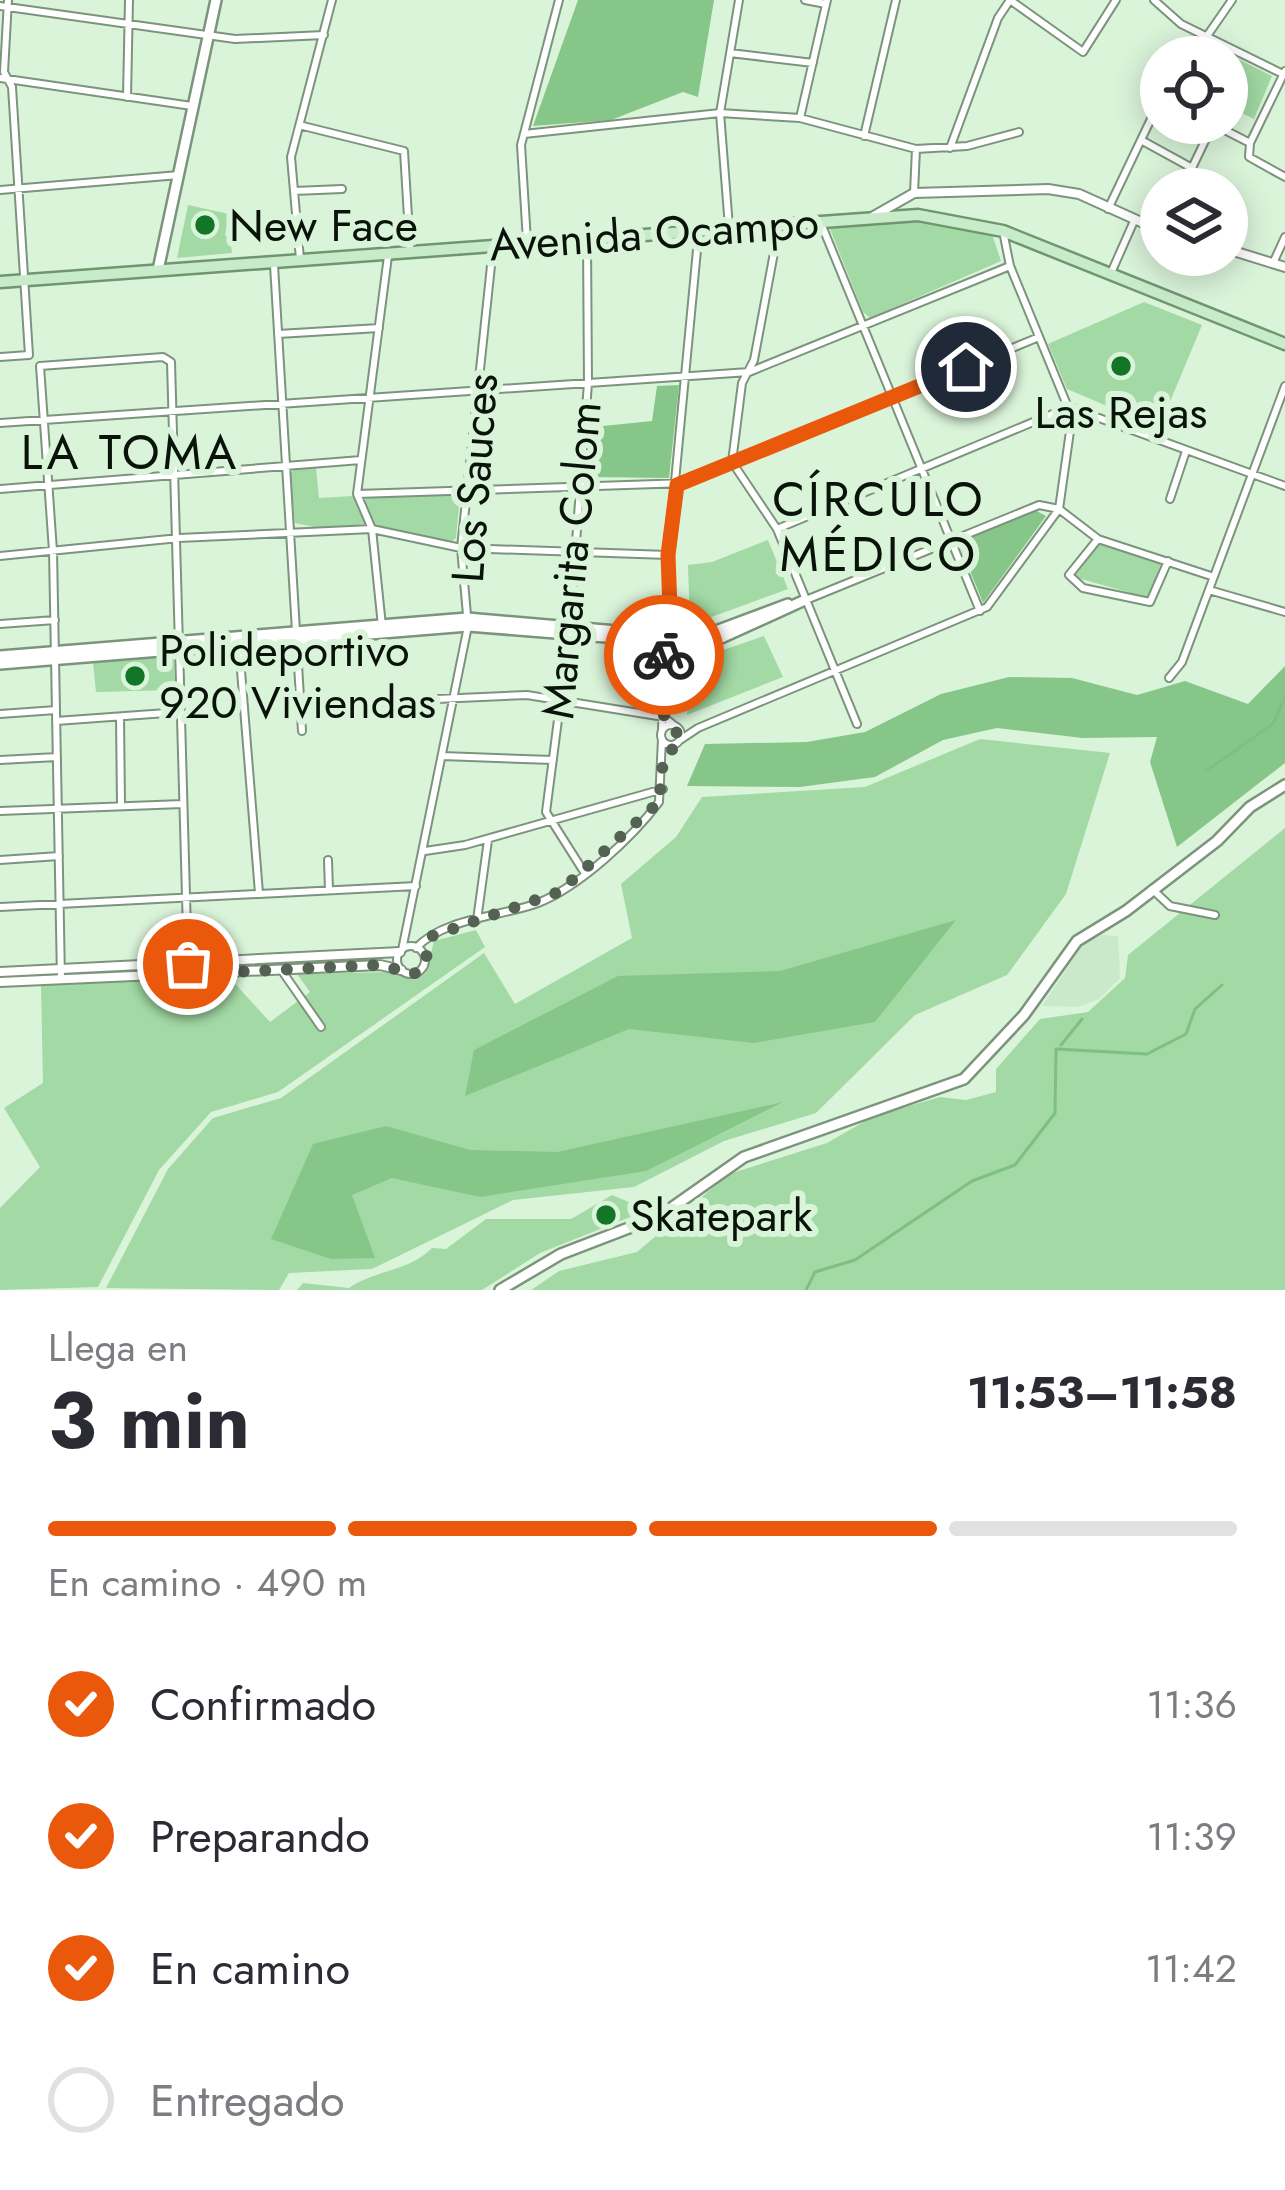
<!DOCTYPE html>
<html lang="es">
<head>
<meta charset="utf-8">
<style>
  body { margin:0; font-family:Jost,sans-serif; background:#f7f7f7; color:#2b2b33; height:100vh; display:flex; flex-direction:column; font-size:45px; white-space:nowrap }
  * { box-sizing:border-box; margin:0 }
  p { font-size:39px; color:#7c7c81 }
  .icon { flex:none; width:66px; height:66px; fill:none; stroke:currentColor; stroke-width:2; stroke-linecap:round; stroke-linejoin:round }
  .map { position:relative; height:1290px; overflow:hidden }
  .panel { display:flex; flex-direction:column; background:#fff; flex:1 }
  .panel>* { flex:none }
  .tools { position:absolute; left:1140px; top:36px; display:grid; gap:24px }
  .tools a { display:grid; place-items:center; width:108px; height:108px; border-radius:50%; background:#fff; box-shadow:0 6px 30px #0003; font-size:60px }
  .pin { position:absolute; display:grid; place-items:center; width:102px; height:102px; color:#fff; margin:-51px; border:6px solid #fff; border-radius:50%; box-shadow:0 3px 12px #0007 }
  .courier { position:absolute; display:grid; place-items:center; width:120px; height:120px; margin:-60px; border:9px solid #ea580c; border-radius:50%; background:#fff; color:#222; box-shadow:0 3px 15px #0007 }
  .overview em { font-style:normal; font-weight:700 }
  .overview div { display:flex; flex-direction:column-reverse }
  .overview { display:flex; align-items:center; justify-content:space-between; height:204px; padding:0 48px }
  h1 { font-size:78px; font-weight:700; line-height:90px }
  .bar { display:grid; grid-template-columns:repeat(4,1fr); gap:18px 12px; align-content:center; height:144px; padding:0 48px }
  .bar i { height:15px; border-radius:9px; background:#e1e1e2 }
  .bar .on { background:#ea580c }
  .bar p { grid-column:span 4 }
  ol { padding:0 48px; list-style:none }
  li { display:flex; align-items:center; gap:36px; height:132px }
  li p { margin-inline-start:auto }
  li .icon { padding:12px; border-radius:50%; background:#ea580c; color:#fff; stroke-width:4 }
  li:last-child { color:#7c7c81 }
  li i { width:66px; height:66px; border:6px solid #e1e1e2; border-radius:50% }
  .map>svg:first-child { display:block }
  .built { fill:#c9e9ca }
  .green { fill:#a2d9a4 }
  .forest { fill:#86c789 }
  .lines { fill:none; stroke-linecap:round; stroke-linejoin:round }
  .stream { stroke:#7fc082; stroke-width:3 }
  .minor-casing { stroke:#7c947c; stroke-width:10 }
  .tertiary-casing { stroke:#7c947c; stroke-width:12 }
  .secondary-casing { stroke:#7c947c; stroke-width:14 }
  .primary-casing { stroke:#6e966f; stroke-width:15 }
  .minor { stroke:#fff; stroke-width:6 }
  .tertiary { stroke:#fff; stroke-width:8 }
  .secondary { stroke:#fff; stroke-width:9 }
  .primary { stroke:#c8ebca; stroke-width:10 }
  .done { stroke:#536253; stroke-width:12; stroke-dasharray:0 21.6 }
  .route { stroke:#ea580c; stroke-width:15 }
  .poi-dot { fill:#137526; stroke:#daf4da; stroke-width:4.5 }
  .labels { text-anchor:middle; stroke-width:12; stroke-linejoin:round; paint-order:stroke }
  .poi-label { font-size:45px; fill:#0a130a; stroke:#daf4da; text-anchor:start }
  .street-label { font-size:45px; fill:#0a130a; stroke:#daf4da }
  .neighbourhood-label { font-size:48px; letter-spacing:3px; fill:#0a130a; stroke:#daf4da }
</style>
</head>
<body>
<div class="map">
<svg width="1285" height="1290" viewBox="0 0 1285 1290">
  <rect width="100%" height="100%" fill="#daf4da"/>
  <path class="built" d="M1101,935L1118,936L1120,978L1099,999L1078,1007L1042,1006L1083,944Z"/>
  <path class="green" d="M1190,35L1272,76L1254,119L1227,106V57H1182Z
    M188,205L229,214L225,235L230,236L232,253L177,258Z
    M914,220L944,221L992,234L1001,261L870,318L863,312L830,229Z
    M1144,302L1202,325L1159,428L1067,389L1048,344Z
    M297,468H316L319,498L353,496L365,524L324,529L295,523L290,473Z
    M460,494L456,538L451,542L375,526L364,503L367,497Z
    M768,540L788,589L690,625L688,565L712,562Z
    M1100,543L1161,563L1149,598L1074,577Z
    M764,636L783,677L687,715L691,661Z
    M174,655L175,690L96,692L93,662Z
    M980,739L1110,753L1066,894L1007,975L915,1015L816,1113L724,1141L634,1187L513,1200L372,1269L289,1273L279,1290L106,1288L168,1169L213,1118L281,1098L484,953L515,1004L632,938L621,884L676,837L702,797L865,787Z
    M1285,828V1290H531L559,1271L637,1252L729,1174L827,1143L874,1116L940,1097L966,1100L996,1092V1069L1040,1019L1088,1012L1125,978L1128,955Z
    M476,930L485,947L278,1092L211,1112L159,1170L98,1287L0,1290V1208L40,1167L4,1108L43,1083L41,985L229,977L270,1022L310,992L297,974L391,972L416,980L426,973L434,941Z
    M612,1195L648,1210L540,1253L482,1290H297L303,1283L349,1288C375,1270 410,1271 432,1248L446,1249L486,1219H571Z"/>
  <path class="forest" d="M578,0H714L698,97L683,92L611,120L533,126Z
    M679,385L669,478L588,477L593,427L652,421L657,386Z
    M1035,510L1046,516L983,603L958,541Z
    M1285,666V763L1177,847L1150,762L1157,737L1083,738L997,728L943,740L875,777L800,787L687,786L705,744L807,742L865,732L941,694L1009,677L1072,678L1137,695L1185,681L1248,704Z
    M956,920L875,1022L754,1043L629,1029L465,1096L474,1050L618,976L780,971Z
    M783,1102L646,1171L480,1197L392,1178L352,1195L375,1258L331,1259L271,1239L313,1144L386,1126L470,1150L557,1152Z"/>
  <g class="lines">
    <path class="stream" d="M1206,771L1273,724L1285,697
      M1061,1045L1082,1019
      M806,1290L815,1272L855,1260L972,1181L1015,1165L1055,1113L1056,1049L1147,1054L1186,1034L1195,1009L1222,985"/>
    <defs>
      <path id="minor" d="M8,0L4,72L12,87L29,355
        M805,0L826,4
        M1154,0L1181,24L1285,75
        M0,6L235,39L324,35
        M1207,36L1232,0
        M730,53L813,63
        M0,78L192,106
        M127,97L129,0
        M800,118L827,0
        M303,126L404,151L410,250
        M524,134L720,113L800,118L916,149L967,146L1019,132
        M864,136L896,0
        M1141,140L1192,168L1209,189
        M1250,143L1285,71
        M1250,143L1249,157L1285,177
        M950,148L998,18L1010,0L1083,52L1116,0
        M1192,168L1213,124L1250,143
        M0,190L179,175
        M294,191L342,189
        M914,193L916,149
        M1108,209L1161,98
        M820,221L980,611
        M729,227L720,113L739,0
        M527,241L521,145L559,0
        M300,259L291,157L332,0
        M1274,261L1285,237
        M274,265L302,731
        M1111,273L1134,221
        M278,334L379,328
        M0,357L29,355
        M40,366L163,357L171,362L188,967
        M40,366L53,551L61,979
        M1069,407L1285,486
        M0,423L749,372L1010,266
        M732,462L777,529L857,724
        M732,462L742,383L754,360L779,226
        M0,489L361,460
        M357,494L686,483L1039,337
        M1170,499L1186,451
        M777,529L1069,407
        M1098,539L1069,575L1083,588L1150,602L1168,561
        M0,556L179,538L372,529L461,548L668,555
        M1209,590L1285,612
        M806,600L1039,505L1059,509L1098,539L1211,576
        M0,624L55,620
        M382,626L372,529L357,494L388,256
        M239,646L259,893
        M1169,678L1182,662L1285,386
        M302,705L527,695L664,717L675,726
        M0,714L56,710
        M120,717L121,805
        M56,721L180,712
        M661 735a10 10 0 1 1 20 0a10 10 0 1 1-20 0Z
        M662,730L664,643L671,636L668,555L699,229
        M680,740L698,728L987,607L1059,509L1072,417L1010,266L1003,231
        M442,756L553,760
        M0,760L57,757
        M0,811L182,804
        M425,851L465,845L663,789
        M0,860L59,856
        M328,860L329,890
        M584,872L546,812L569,635L588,383L587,240
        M1152,889L1170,906L1215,915
        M0,907L416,886
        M477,920L488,840
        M397 960a14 14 0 1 1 28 0a14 14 0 1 1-28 0Z
        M416,948C445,917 501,917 538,903C580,886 632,838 659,802L662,739
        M402,950L468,626L461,548L493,247
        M282,971L321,1027"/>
      <path id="tertiary" d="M872,217L914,193L1048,189L1079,194L1161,231
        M1227,249L1285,267
        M0,972L400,952
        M0,982L380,965L401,970"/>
      <path id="secondary" d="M158,270L216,0
        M0,656L467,618L697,638L788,604
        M0,664L468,626L706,645L805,600
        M500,1290L561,1254L660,1216L744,1157L964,1079L1024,1015L1077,941L1126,911L1217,841L1250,807L1285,785"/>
      <path id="primary" d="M0,282L918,215L1003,231L1285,344"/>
    </defs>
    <use href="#minor" class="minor-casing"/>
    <use href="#tertiary" class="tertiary-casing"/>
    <use href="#secondary" class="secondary-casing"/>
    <use href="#primary" class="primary-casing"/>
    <use href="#minor" class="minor"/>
    <use href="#tertiary" class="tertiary"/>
    <use href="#secondary" class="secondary"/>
    <use href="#primary" class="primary"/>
  </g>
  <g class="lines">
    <path class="done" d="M188,964L189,974L380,965L414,974L424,965L432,936L559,892L659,802L663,761L681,738L664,717V655"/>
    <path class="route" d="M664,655V643L671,636L668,555L677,485L966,367"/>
  </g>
  <g class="poi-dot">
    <circle cx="205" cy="225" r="12"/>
    <circle cx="1121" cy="366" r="12"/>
    <circle cx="135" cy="676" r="12"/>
    <circle cx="606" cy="1215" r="12"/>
  </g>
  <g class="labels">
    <g class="poi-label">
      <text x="229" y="241">New Face</text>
      <text x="1121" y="428" text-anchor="middle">Las Rejas</text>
      <text x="159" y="666">Polideportivo<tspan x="159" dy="52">920 Viviendas</tspan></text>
      <text x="630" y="1231">Skatepark</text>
    </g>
    <g class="street-label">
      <text transform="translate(654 233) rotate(-4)" y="16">Avenida Ocampo</text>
      <text transform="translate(474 478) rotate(-86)" y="16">Los Sauces</text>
      <text transform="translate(571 560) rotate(-85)" y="16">Margarita Colom</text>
    </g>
    <g class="neighbourhood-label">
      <text x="130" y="469">LA TOMA</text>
      <text x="879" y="516">CÍRCULO<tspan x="879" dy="55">MÉDICO</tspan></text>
    </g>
  </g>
</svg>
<div class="tools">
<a><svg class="icon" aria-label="locate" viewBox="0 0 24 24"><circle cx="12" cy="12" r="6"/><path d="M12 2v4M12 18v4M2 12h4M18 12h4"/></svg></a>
<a><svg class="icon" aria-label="layers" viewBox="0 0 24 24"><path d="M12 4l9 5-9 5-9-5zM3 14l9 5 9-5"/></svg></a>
</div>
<div class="pin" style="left:188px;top:964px;background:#ea580c"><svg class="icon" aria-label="bag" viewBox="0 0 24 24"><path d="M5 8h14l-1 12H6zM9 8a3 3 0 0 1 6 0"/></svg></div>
<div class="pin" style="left:966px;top:367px;background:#1f2937"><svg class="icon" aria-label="home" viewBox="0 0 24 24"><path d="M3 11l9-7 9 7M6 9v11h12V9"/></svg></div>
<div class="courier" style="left:664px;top:655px"><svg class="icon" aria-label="bike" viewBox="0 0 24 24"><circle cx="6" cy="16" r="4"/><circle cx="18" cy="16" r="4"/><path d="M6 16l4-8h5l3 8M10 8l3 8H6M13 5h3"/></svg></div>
</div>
<section class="panel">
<div class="overview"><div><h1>3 min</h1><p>Llega en</p></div><em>11:53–11:58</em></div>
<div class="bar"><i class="on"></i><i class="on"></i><i class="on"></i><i></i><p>En camino · 490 m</p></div>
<ol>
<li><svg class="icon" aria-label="check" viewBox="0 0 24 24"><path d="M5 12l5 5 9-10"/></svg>Confirmado<p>11:36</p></li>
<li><svg class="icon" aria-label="check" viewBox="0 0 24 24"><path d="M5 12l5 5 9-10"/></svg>Preparando<p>11:39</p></li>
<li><svg class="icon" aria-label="check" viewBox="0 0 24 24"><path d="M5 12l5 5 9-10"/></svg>En camino<p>11:42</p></li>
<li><i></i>Entregado</li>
</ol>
</section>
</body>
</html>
